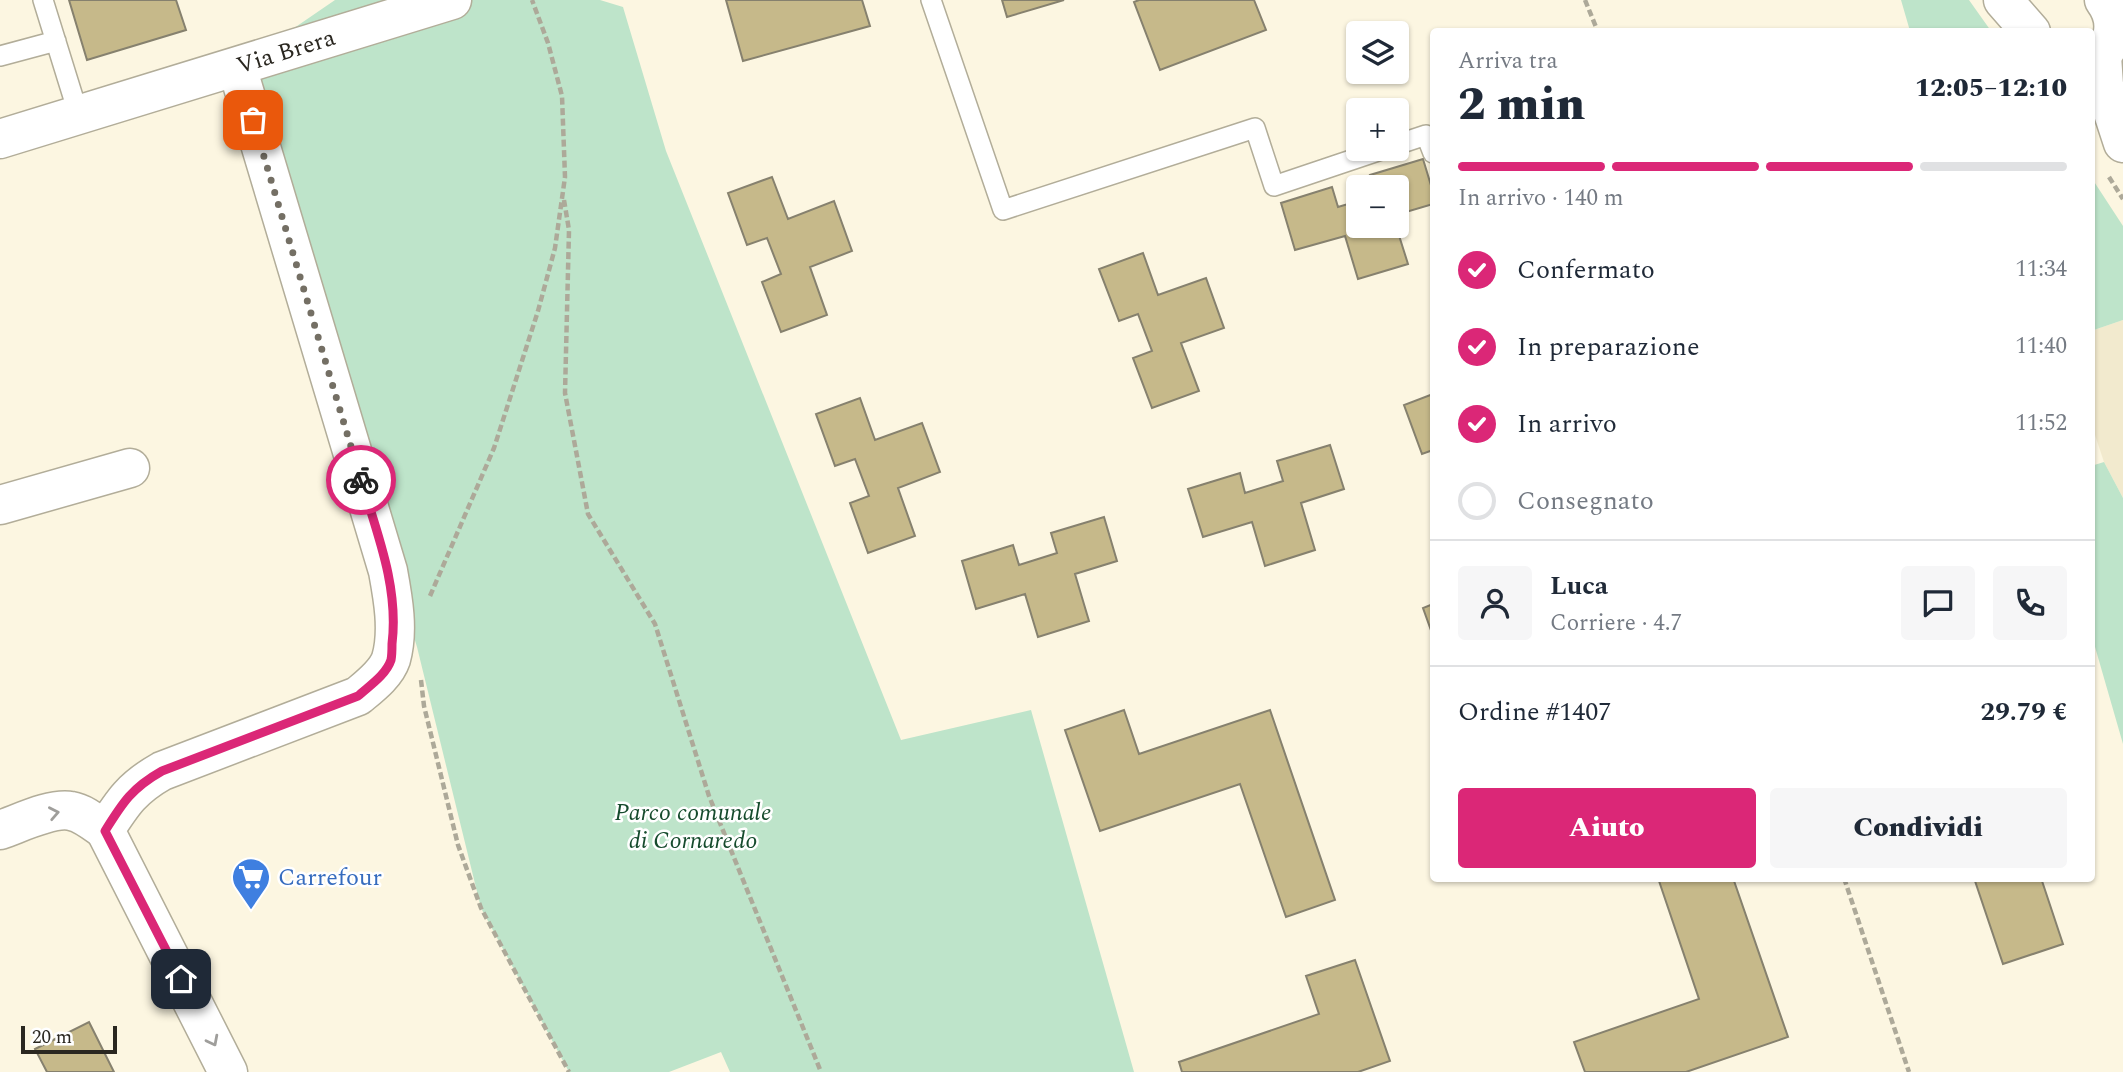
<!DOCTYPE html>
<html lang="it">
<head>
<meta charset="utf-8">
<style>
  body { margin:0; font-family:Spectral,serif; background:#f6f6f7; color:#1f2937; height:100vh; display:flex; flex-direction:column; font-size:26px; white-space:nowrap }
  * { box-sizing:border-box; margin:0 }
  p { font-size:23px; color:#747a83 }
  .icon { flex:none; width:38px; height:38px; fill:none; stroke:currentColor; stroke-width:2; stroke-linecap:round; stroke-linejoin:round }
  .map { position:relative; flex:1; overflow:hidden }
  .drawer { position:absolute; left:1430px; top:28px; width:665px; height:854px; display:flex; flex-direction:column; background:#fff; border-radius:7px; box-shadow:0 2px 5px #0004 }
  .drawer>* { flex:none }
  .fabs { position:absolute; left:1346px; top:21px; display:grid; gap:14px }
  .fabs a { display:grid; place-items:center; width:63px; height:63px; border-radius:7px; background:#fff; box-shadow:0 2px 5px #0004; font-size:35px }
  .scale { position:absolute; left:21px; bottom:18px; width:96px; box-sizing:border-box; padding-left:7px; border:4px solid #2a2720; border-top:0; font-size:19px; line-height:24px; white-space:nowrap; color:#2a2720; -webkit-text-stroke:5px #fff; paint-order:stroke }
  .pin { position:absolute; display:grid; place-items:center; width:60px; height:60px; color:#fff; margin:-30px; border-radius:14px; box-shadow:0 4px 10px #0006 }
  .courier { position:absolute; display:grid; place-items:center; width:70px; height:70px; margin:-35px; border:5px solid #db2777; border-radius:50%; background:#fff; color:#222; box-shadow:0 2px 9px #0007 }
  .summary em { font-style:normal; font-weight:800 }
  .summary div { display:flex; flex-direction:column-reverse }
  .summary { display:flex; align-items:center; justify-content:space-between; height:119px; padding:0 28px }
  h1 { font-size:46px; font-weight:800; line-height:52px }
  .bar { display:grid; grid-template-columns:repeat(4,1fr); gap:10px 7px; align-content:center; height:84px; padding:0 28px }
  .bar i { height:9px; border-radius:5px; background:#e0e1e3 }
  .bar .active { background:#db2777 }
  .bar p { grid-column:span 4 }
  .line { display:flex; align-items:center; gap:18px; padding:0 28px; border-top:2px solid #e0e1e3 }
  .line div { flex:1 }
  .round { display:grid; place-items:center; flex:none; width:74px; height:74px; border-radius:7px; background:#f6f6f7 }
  ol { padding:0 28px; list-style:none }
  li { display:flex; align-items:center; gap:21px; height:77px }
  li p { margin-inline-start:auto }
  li .icon { padding:7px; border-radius:50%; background:#db2777; color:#fff; stroke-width:4 }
  li:last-child { color:#747a83 }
  li i { width:38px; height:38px; border:4px solid #e0e1e3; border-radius:50% }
  .button { display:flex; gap:14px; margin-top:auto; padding:14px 28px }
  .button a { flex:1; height:80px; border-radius:7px; background:#db2777; color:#fff; font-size:28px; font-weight:800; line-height:80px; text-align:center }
  .button a+a { background:#f6f6f7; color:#1f2937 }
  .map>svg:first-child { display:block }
  .built { fill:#f2eace }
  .green { fill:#bee4ca }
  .building { fill:#c6b98a; stroke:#86816e; stroke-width:2 }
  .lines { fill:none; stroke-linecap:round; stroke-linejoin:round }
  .service-casing { stroke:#b2ad99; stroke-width:22 }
  .minor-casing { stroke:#b2ad99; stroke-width:41 }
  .path { stroke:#ada999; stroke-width:4.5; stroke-dasharray:7 3.5; stroke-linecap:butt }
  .service { stroke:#fff; stroke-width:19 }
  .minor { stroke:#fff; stroke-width:38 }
  .oneway { stroke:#9f9e9b }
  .done { stroke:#746f64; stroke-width:7; stroke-dasharray:0 12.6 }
  .route { stroke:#db2777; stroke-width:9 }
  .labels { text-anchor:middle; stroke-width:5; stroke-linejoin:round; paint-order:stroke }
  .street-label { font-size:24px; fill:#2a2720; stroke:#fff }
  .park-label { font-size:24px; font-style:italic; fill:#164b2d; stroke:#fff }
  .shop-label { font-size:24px; fill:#366cbe; stroke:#fff; text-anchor:start }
</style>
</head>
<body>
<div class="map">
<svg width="2123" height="1072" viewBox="0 0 2123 1072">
  <rect width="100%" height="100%" fill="#fcf6e1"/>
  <path class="built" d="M2123,320V498L2104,462L2091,423V331Z"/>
  <path class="green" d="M335,0H600L623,7L666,151L901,740L1031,710L1134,1072H730L721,1052L669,1072H569L481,908L417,647L237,67Z
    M1901,0H1969L1991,31H1910Z
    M2091,177L2123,226V320L2091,331Z
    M2104,462L2123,498V744L2091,633V466Z"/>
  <path class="building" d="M69,0H176L186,30L87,60Z
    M726,0H862L870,26L743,61Z
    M1002,0H1064L1007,17Z
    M1139,0H1254L1266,30L1160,70L1134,2Z
    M1423,159L1433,192V204L1396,215V187H1374L1370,175Z
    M772,177L788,219L834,201L852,251L810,267L827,315L781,332L762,282L781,274L767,238L747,245L728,193Z
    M1332,187L1338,207L1358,201V226H1396L1408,264L1358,279L1345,236L1295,250L1281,203Z
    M1143,253L1158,295L1206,278L1224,328L1181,343L1199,391L1152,408L1133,358L1152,351L1138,314L1119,321L1099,269Z
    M1433,394V450L1422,454L1404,405Z
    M860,398L875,440L922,423L940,472L898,488L915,536L868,553L850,503L869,496L855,459L835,466L816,414Z
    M1330,445L1344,489L1301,503L1315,550L1265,566L1252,522L1203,537L1188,489L1240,473L1245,493L1283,481L1277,461Z
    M1104,517L1117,561L1075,574L1089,621L1038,637L1025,594L976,609L962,561L1013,545L1019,565L1057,553L1051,533Z
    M1433,604V636L1423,608Z
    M1124,710L1139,754L1270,710L1335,900L1286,917L1240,784L1100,831L1065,730Z
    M1658,878H1733L1788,1037L1686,1072H1585L1574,1042L1699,999Z
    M1974,878H2041L2063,944L2003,964Z
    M1355,960L1390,1061L1358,1072H1182L1179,1062L1319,1014L1306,976Z
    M89,1022L114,1072H47L35,1049Z"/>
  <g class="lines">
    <defs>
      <path id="service" d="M43,0L79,116
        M931,0L1003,210L1255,128L1274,186L1384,149
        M0,56L56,41
        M1396,145L1426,135L1433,153"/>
      <g id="minor">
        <path d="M2003,0L2031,32"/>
        <path d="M2102,56L2104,85L2123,143"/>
        <path d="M2091,64C2114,48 2121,23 2104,0"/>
        <path id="s1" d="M0,139L452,0"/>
        <path d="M0,505L130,468"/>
        <path d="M0,830C18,824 52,807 71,811C83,813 95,823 105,830"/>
        <path d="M228,1072L105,830C123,802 132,788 162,771L358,696C370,686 386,674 391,659C399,631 393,598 388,571L237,67"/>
      </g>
    </defs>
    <use href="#service" class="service-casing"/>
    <use href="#minor" class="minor-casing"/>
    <path class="path" d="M1585,0L1598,32
      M2109,177L2123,199
      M564,200L569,230L565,393L588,514L655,624L709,796L821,1072
      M430,596L494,448L538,311L555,248L565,177L562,96L548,43L532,0
      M421,680L424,706L458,845L481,908L569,1072
      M1844,878L1909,1072"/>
    <use href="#service" class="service"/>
    <use href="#minor" class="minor"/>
  </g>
  <defs><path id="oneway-chevron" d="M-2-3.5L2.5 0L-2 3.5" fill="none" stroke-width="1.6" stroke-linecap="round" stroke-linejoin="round" transform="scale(1.75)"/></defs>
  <g class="oneway">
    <use href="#oneway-chevron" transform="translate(54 813) rotate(-11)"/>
    <use href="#oneway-chevron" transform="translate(213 1041) rotate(63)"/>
  </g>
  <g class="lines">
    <path class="done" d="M253,120L361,480"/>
    <path class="route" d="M181,979L105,831C123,802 132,788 162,771L358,696C369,686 386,675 391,660C392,655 392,649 392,644C399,587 377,533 361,480"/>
  </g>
  <defs>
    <symbol id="supermarket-pin" viewBox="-11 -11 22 30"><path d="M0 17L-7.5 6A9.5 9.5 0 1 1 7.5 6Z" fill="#3f7fe0" stroke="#fff"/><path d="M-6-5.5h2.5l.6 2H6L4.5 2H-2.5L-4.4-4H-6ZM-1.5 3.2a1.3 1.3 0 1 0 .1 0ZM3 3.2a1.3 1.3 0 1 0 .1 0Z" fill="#fff"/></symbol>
  </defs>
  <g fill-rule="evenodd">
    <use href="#supermarket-pin" x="229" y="855" width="44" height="60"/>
  </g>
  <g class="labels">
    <g class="street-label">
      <text dy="8" stroke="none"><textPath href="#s1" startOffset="299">Via Brera</textPath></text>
    </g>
    <g class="park-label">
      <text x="693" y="820">Parco comunale<tspan x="693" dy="28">di Cornaredo</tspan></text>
    </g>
    <g class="shop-label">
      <text x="278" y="885">Carrefour</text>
    </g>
  </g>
</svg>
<div class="fabs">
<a><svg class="icon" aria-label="layers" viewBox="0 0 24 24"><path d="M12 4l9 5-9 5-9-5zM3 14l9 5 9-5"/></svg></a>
<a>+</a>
<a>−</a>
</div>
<div class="scale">20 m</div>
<div class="pin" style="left:253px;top:120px;background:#ea580c"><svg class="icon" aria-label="bag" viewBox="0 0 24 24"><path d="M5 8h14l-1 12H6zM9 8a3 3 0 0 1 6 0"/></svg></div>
<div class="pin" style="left:181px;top:979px;background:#1f2937"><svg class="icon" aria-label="home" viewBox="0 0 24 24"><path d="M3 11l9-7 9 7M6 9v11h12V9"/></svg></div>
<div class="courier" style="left:361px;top:480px"><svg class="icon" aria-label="bike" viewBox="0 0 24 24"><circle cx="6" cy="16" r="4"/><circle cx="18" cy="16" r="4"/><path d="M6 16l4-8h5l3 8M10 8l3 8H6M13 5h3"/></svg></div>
<section class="drawer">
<div class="summary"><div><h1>2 min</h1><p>Arriva tra</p></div><em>12:05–12:10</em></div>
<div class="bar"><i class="active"></i><i class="active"></i><i class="active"></i><i></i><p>In arrivo · 140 m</p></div>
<ol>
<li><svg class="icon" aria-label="check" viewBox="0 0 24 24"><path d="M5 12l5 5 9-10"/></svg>Confermato<p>11:34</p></li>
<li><svg class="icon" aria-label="check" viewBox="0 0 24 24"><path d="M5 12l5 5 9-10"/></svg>In preparazione<p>11:40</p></li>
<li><svg class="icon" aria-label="check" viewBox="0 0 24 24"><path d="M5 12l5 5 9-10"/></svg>In arrivo<p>11:52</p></li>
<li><i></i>Consegnato</li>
</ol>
<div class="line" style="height:126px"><a class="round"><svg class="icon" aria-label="person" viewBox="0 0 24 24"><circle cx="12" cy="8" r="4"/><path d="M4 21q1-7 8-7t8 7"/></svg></a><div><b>Luca</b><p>Corriere · 4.7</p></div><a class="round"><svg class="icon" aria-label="chat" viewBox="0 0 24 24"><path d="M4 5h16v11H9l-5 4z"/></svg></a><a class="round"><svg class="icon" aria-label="phone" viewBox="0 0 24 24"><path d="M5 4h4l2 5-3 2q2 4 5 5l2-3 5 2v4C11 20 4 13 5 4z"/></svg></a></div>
<div class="line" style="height:91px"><div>Ordine #1407</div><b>29.79 €</b></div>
<div class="button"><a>Aiuto</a><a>Condividi</a></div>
</section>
</div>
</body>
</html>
